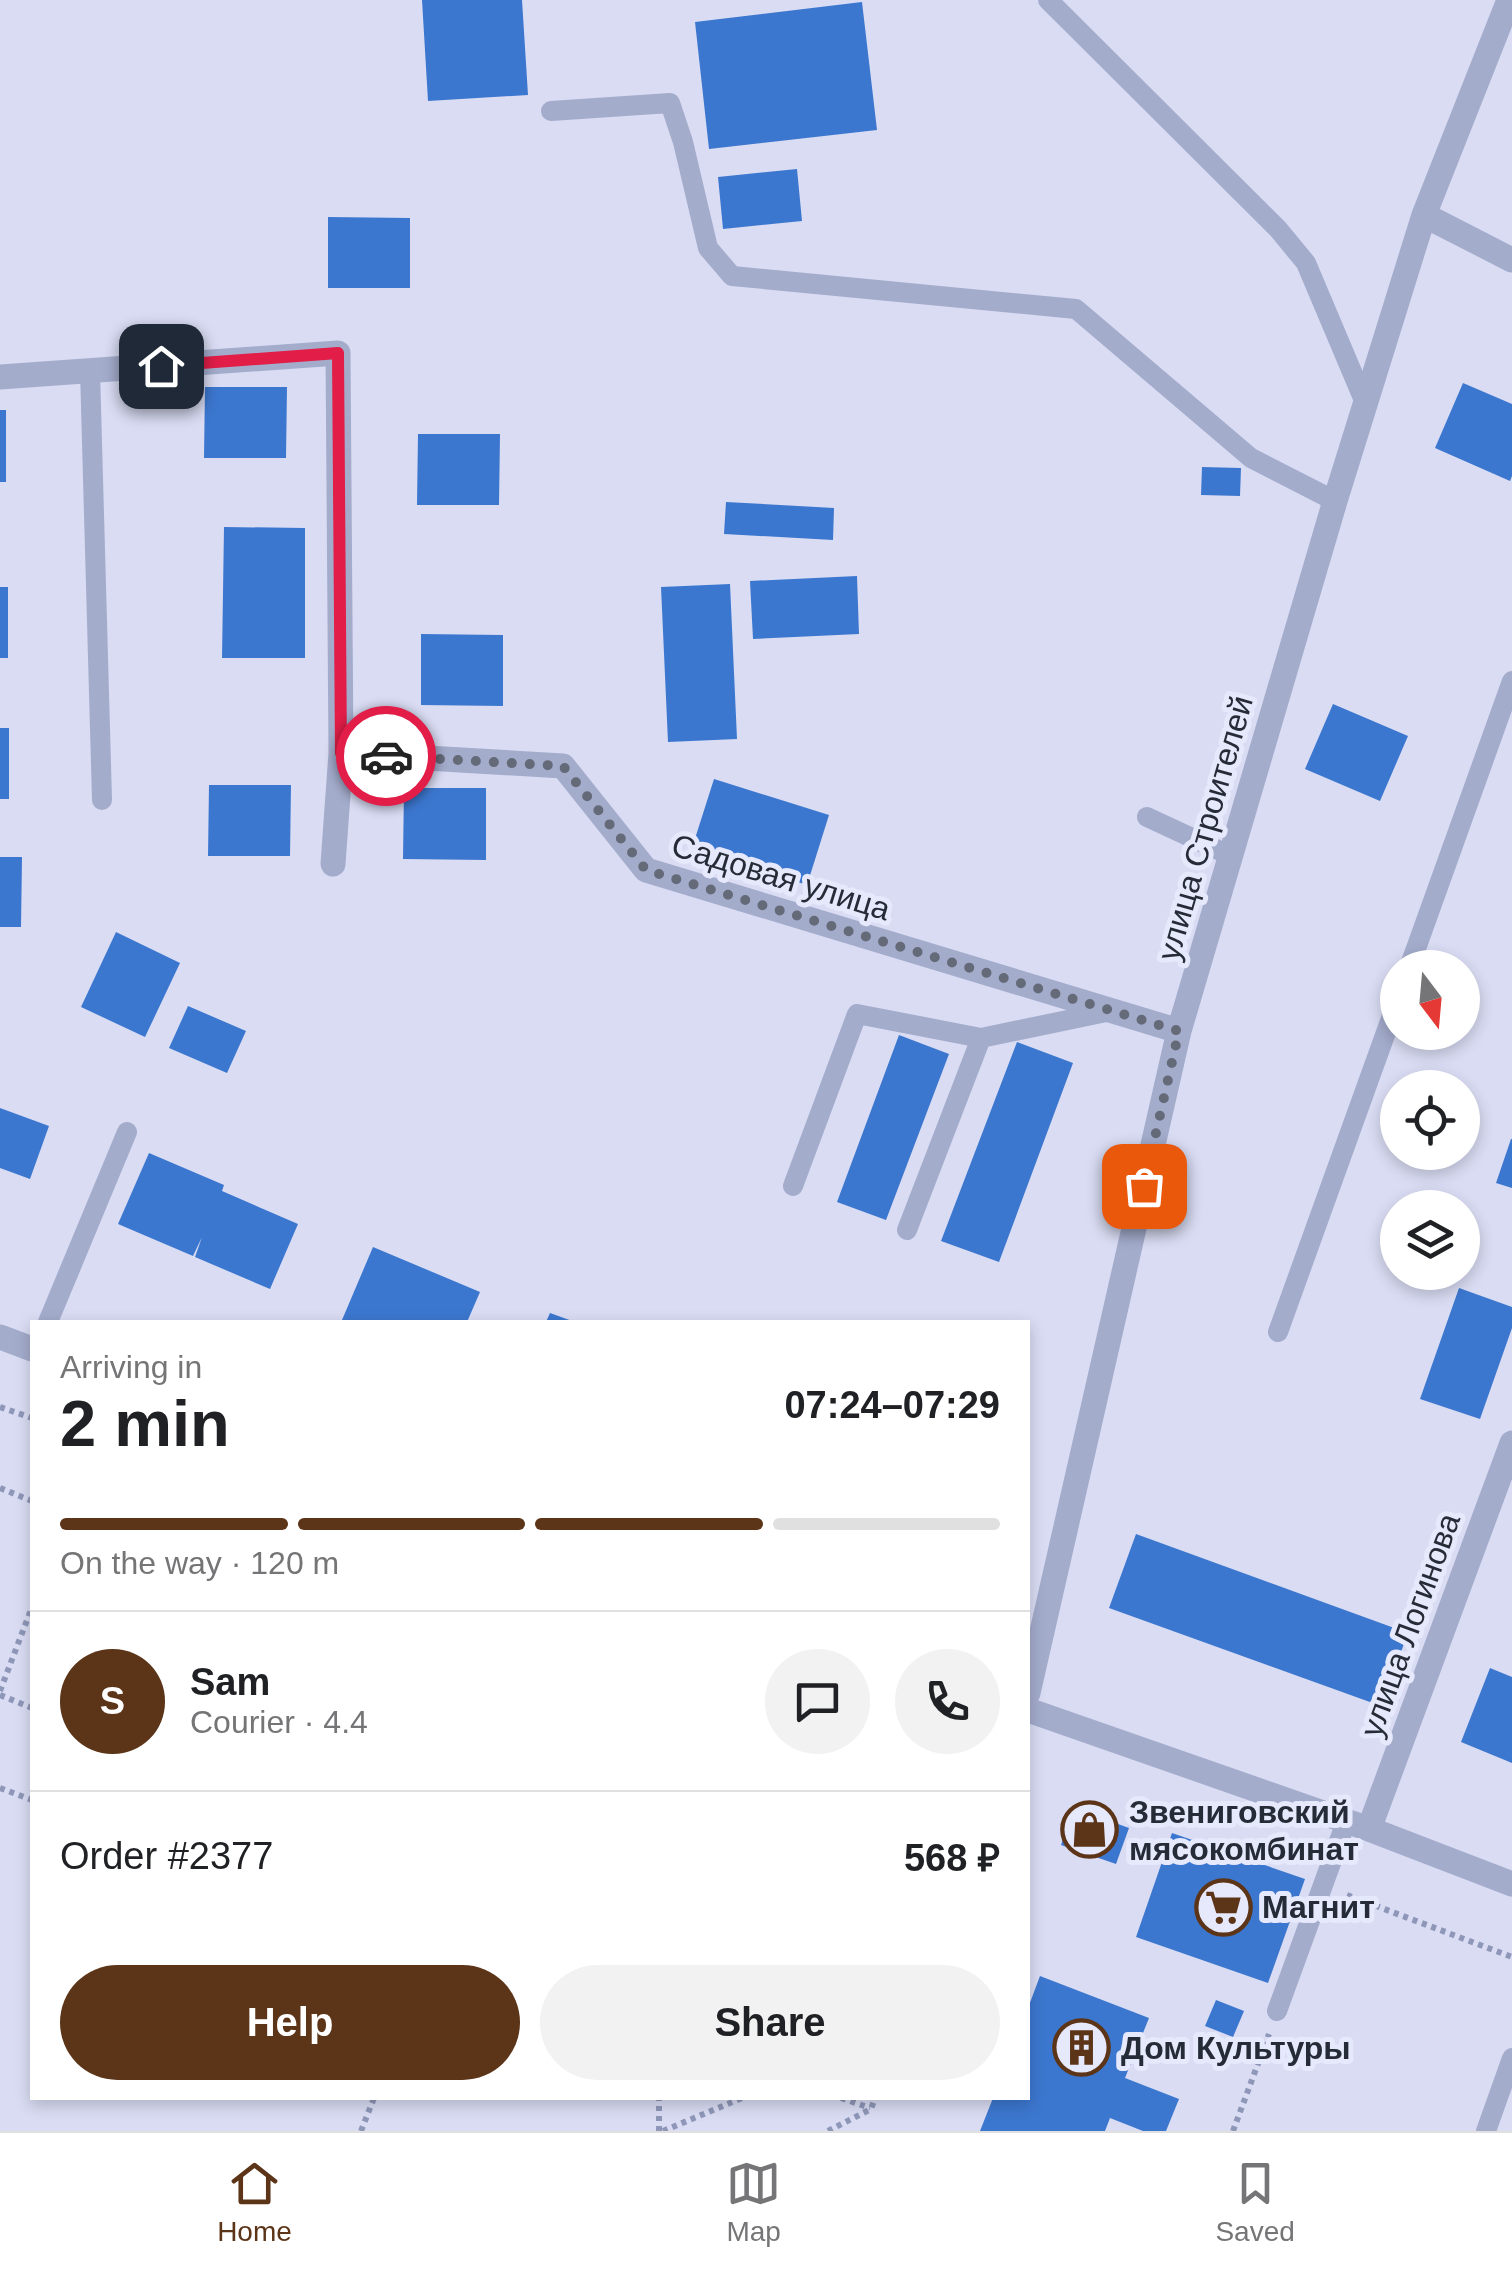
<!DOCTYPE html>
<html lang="en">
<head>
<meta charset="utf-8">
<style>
  body { margin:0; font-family:Arial,sans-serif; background:#f2f2f2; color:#202124; height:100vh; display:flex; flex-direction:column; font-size:38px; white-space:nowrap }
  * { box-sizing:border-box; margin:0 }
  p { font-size:32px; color:#757577 }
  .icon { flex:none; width:55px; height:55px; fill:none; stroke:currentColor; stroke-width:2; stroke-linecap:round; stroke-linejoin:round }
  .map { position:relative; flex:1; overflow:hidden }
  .panel { position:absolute; left:30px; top:1320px; width:1000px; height:780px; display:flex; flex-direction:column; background:#fff; border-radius:0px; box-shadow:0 5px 15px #0003 }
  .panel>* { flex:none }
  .needle { width:65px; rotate:164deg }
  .tools { position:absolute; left:1380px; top:950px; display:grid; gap:20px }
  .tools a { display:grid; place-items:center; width:100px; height:100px; border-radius:50%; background:#fff; box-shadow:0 5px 15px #0003; font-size:50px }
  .pin { position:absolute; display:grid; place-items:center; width:85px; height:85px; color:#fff; margin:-42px; border-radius:20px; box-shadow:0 5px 15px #0006 }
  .courier { position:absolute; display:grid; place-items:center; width:100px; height:100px; margin:-50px; border:8px solid #e11d48; border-radius:50%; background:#fff; color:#222; box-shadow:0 2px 12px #0007 }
  .head em { font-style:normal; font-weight:800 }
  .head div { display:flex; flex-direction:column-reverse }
  .head { display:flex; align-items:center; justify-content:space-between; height:170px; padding:0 30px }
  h1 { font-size:65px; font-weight:800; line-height:75px }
  .bar { display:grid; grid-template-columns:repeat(4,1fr); gap:15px 10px; align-content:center; height:120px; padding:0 30px }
  .bar i { height:12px; border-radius:8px; background:#e0e0e0 }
  .bar .on { background:#5c3519 }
  .bar p { grid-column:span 4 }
  .line { display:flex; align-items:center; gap:25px; padding:0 30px; border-top:2px solid #e0e0e0 }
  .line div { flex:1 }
  .round { display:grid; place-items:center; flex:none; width:105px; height:105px; border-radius:52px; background:#f2f2f2 }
  .cta { display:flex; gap:20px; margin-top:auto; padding:20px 30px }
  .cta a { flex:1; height:115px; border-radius:60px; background:#5c3519; color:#fff; font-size:40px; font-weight:800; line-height:115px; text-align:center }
  .cta a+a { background:#f2f2f2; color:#202124 }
  .dock { display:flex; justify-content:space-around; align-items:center; height:140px; border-top:2px solid #e0e0e0; background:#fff; font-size:28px; color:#757577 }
  .dock a { display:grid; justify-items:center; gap:5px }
  .dock .on { color:#5c3519 }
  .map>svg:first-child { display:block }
  .building { fill:#3c77cf }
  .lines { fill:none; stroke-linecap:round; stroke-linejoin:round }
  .path { stroke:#8e97b8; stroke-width:6; stroke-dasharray:5 5; stroke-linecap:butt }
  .lane { stroke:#a4accc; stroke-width:20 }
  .street { stroke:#a4accc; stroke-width:25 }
  .done { stroke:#656a79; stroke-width:10; stroke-dasharray:0 18 }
  .route { stroke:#e11d48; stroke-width:12 }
  .labels { text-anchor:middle; stroke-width:10; stroke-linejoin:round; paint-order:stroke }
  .street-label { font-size:32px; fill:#262c37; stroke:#e6e8fb }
  .poi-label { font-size:32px; font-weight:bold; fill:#262c37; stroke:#e6e8fb; text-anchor:start }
</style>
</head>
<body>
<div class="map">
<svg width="1512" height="2131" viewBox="0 0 1512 2131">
  <rect width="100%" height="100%" fill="#d9dcf3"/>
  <path class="building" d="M422,0H522L528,95L428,101Z
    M862,2L877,130L709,149L695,22Z
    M797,169L802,221L723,229L718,177Z
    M328,217L410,218V288H328Z
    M1463,383L1512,404V476L1510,481L1435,448Z
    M205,387H287L286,458H204Z
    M0,410H6V482H0Z
    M418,434H500L499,505H417Z
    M1202,467L1241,468L1240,496L1201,495Z
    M726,502L834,508L833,540L724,534Z
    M224,527L305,528V658H222Z
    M857,576L859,634L753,639L750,581Z
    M730,584L737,739L668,742L661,587Z
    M0,587H8V658H0Z
    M421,634L503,635V706L421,705Z
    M1333,704L1408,736L1380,801L1305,769Z
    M0,728H9V799H0Z
    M714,779L829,815L807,885L692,848Z
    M209,785H291L290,856H208Z
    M404,788H486V860L403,859Z
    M0,857H22L21,927H0Z
    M116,932L180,963L145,1037L81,1007Z
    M188,1006L246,1031L227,1073L169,1048Z
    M899,1035L949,1054L886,1220L837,1202Z
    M1017,1042L1073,1063L999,1262L941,1241Z
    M0,1108L49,1126L30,1179L0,1168Z
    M1511,1139H1512V1188L1496,1183Z
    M149,1153L224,1185L222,1191L298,1224L270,1289L195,1257L202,1237L193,1256L118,1224Z
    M373,1247L480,1292L467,1322H349L342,1320Z
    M1459,1288L1512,1307V1328L1480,1419L1420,1399Z
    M550,1313L575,1322H546Z
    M1136,1534L1408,1633L1381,1706L1109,1608Z
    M1490,1668L1512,1677V1763L1461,1742Z
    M1074,1808L1129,1828L1116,1864L1061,1845Z
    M1172,1833L1305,1879L1268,1983L1136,1937Z
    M1040,1976L1149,2018L1125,2078L1179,2099L1166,2131H1143L1110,2118L1105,2131H980L993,2098H1028V2008Z
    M1216,2000L1244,2011L1233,2037L1205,2026Z"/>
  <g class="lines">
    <path class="path" d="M0,1407L32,1418
      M0,1488L32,1501
      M0,1691L32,1607
      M0,1695L32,1708
      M0,1788L32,1800
      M1347,1895L1512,1957
      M841,2098L870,2108
      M361,2131L374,2098
      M659,2131V2098
      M663,2131L742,2098
      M828,2131L871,2109L875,2098
      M1233,2131L1269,2034"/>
    <path class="lane" d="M1048,0L1278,229L1306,263L1366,405
      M551,111L670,103L683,142L708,248L732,276L1076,309L1251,458L1335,501
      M90,371L102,800
      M1147,817L1231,856
      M1409,968L1512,681
      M793,1186L857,1014L981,1038L1111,1011
      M907,1230L981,1038
      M48,1322L127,1132
      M1278,1332L1398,999
      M1277,2011L1346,1822
      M1486,2131L1512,2058"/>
    <path class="street" d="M1424,215L1512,260
      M0,377L338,353L341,753L333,864
      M341,753L563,766L646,870L1179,1031
      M0,1337L32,1349
      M1028,1693L1179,1031L1335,501L1424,215L1509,0
      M1028,1710L1369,1829L1512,1884
      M1369,1829L1512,1443"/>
  </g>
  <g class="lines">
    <path class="done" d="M386,756L563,766L646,870L1179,1031L1144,1186"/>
    <path class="route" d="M161,366L338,353L341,753L386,756"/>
  </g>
  <defs>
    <symbol id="shop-ring" viewBox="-11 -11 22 22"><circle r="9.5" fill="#e6e8fb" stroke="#5c3519" stroke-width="1.5"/><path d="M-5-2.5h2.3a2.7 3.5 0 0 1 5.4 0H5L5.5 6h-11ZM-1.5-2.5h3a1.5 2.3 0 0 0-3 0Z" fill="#5c3519"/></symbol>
    <symbol id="supermarket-ring" viewBox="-11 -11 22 22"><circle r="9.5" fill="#e6e8fb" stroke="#5c3519" stroke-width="1.5"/><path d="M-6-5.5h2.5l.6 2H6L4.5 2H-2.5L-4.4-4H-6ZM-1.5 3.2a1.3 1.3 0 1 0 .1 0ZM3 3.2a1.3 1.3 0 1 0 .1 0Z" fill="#5c3519"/></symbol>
    <symbol id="building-ring" viewBox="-11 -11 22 22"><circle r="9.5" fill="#e6e8fb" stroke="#5c3519" stroke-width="1.5"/><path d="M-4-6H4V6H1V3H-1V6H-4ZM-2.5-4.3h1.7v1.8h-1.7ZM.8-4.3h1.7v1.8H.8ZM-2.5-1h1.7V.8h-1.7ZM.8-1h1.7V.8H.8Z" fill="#5c3519"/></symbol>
  </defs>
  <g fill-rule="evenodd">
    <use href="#shop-ring" x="1058" y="1798" width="63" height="63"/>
    <use href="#supermarket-ring" x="1192" y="1876" width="63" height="63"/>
    <use href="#building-ring" x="1050" y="2016" width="63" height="63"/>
  </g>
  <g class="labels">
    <g class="street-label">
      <text transform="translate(1205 828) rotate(-74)" y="11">улица Строителей</text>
      <text transform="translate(781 877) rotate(17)" y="11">Садовая улица</text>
      <text transform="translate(1410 1625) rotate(-70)" y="11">улица Логинова</text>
    </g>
    <g class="poi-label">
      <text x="1129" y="1823">Звениговский<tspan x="1129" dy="37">мясокомбинат</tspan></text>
      <text x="1262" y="1918">Магнит</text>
      <text x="1121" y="2059">Дом Культуры</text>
    </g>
  </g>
</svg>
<div class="tools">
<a><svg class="needle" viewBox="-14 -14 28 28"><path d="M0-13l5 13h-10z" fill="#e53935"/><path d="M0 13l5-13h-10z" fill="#757577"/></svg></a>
<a><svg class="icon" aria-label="locate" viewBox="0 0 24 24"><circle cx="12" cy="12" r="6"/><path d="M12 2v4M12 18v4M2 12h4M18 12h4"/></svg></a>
<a><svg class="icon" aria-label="layers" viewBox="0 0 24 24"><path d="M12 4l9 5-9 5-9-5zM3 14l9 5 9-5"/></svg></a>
</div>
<div class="pin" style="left:1144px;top:1186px;background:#ea580c"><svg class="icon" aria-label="bag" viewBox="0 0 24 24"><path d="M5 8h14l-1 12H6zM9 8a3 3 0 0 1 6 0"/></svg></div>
<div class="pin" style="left:161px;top:366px;background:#1f2937"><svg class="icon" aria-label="home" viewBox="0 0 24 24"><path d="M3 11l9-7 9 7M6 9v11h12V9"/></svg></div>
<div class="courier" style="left:386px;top:756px"><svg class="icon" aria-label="car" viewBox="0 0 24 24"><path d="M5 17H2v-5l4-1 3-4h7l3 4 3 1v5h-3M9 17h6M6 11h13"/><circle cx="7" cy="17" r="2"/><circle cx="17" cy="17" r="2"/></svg></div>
<section class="panel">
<div class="head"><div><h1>2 min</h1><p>Arriving in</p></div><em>07:24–07:29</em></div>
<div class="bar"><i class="on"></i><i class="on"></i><i class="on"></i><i></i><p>On the way · 120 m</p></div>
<div class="line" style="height:180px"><b class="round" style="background:#5c3519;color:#fff">S</b><div><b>Sam</b><p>Courier · 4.4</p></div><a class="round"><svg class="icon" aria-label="chat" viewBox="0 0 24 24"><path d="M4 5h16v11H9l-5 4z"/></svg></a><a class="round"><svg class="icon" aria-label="phone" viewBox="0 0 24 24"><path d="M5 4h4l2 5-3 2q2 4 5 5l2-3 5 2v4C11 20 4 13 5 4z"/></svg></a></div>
<div class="line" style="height:130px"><div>Order #2377</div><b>568 ₽</b></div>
<div class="cta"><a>Help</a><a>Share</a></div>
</section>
</div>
<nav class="dock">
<a class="on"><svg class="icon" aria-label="home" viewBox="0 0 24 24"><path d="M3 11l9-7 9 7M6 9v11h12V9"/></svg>Home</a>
<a><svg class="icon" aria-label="map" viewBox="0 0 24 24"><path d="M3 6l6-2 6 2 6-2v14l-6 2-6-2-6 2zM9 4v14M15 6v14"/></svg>Map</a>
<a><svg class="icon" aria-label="saved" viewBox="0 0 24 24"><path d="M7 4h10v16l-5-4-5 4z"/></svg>Saved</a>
</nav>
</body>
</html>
